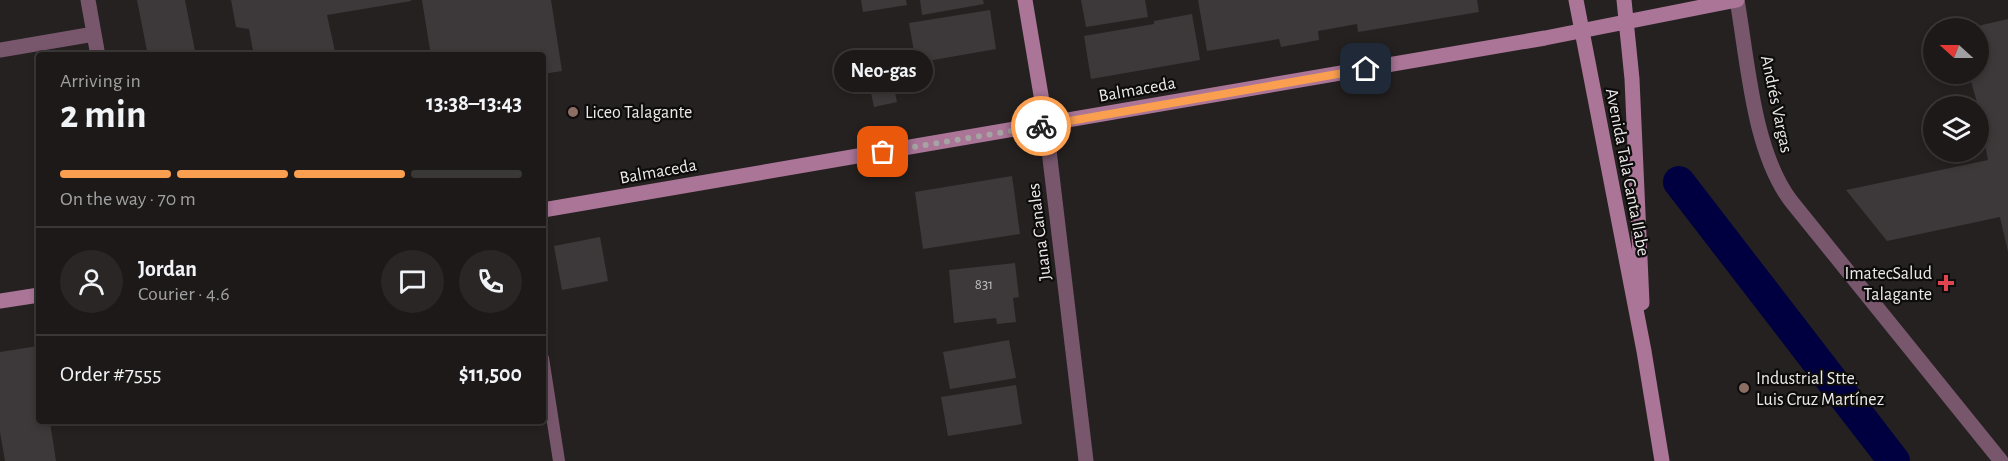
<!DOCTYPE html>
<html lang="en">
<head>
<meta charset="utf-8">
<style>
  body { margin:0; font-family:"Alegreya Sans",sans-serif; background:#292625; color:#f1f3f6; height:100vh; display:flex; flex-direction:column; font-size:22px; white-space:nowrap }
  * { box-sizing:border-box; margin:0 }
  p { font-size:20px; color:#a0a0a2 }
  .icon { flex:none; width:33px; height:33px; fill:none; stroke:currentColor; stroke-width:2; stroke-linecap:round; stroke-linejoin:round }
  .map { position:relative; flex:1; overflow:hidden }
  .panel { position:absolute; left:36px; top:52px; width:510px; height:372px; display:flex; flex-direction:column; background:#1c1918; border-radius:6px; box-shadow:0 3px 9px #0003,0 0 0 2px #3a3837 }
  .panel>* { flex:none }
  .needle { width:39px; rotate:291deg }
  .fabs { position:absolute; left:1923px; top:18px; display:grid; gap:12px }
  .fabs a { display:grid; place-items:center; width:66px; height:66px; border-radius:50%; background:#1c1918; box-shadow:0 3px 9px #0003,0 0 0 2px #3a3837; font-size:30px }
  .pin { position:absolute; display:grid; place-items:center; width:51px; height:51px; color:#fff; margin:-26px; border-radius:12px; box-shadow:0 3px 9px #0006 }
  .courier { position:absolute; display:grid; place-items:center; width:60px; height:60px; margin:-30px; border:4px solid #fa9f4f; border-radius:50%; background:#fff; color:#222; box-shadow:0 2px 8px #0007 }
  .bubble { position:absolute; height:42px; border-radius:21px; background:#1c1918; box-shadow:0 3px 9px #0003,0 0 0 2px #3a3837; font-size:20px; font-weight:600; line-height:42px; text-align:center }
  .summary em { font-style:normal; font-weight:600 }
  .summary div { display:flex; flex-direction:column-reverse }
  .summary { display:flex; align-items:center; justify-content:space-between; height:102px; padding:0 24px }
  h1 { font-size:39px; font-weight:600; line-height:45px }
  .bar { display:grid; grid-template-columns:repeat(4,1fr); gap:9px 6px; align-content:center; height:72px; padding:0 24px }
  .bar i { height:8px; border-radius:4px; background:#3a3837 }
  .bar .current { background:#fa9f4f }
  .bar p { grid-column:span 4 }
  .line { display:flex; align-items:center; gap:15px; padding:0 24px; border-top:2px solid #3a3837 }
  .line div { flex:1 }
  .round { display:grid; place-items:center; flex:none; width:63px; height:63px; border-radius:32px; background:#292625 }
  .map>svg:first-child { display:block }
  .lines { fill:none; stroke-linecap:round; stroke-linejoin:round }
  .canal { stroke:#000040; stroke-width:32 }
  .building { fill:#3d393b }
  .lane { stroke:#78576d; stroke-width:12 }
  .street { stroke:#78576d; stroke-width:15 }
  .secondary { stroke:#aa7597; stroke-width:15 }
  .done { stroke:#a6a4a3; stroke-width:6; stroke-dasharray:0 10.8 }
  .route { stroke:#fa9f4f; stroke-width:8 }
  .education-dot { fill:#8d6e63; stroke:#0d0b0b; stroke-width:2 }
  .health-dot { fill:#e0444e; stroke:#0d0b0b; stroke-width:2 }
  .labels { text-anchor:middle; stroke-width:4.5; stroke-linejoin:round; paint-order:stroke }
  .number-label { font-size:15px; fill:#c0bebe }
  .street-label { font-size:18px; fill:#eceae9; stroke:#0d0b0b }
  .poi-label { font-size:18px; fill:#eceae9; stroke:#0d0b0b; text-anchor:start }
</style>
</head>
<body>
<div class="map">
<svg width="2008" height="461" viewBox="0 0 2008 461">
  <rect width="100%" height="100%" fill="#252120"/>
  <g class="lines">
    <path class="canal" d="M1679,182L1894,461"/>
  </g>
  <path class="building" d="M137,0H185L196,56H148Z
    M231,0H411V1L327,15L336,56H254L249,29L236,27Z
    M422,0H551L562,71L543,74V56H431Z
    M861,0H906L907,5L863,12Z
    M920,0H983L984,4L922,15Z
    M1081,0H1145L1148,17L1086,27Z
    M1198,0H1477L1479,12L1358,32L1357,24L1318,31L1319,40L1281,47L1279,39L1207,51Z
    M990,10L996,49L916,63L909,23Z
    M1192,14L1200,60L1091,79L1084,36L1154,24V21Z
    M2008,19V252L2000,217L1887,241L1846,190L1988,160L1978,106L1969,74H1978V28H1969Z
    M890,69L897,102L874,107L867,74Z
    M1012,176L1020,234L923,249L915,192Z
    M600,237L608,281L562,290L554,246Z
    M1015,263L1019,297L1013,298L1016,322L997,324L996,318L954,323L949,270Z
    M1009,340L1016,378L950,389L943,352Z
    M38,346L39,422H50L56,461H5L0,432V352Z
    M1016,385L1022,424L948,436L941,397Z"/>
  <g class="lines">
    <path class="lane" d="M543,358L559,461"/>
    <path class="street" d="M88,0L98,56
      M1737,0C1748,62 1753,151 1791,201L2001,461
      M0,50L94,34
      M1046,125L1086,461"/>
    <path class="secondary" d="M1025,0L1046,125
      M1576,0L1644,351L1662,461
      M1624,0L1632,79L1642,303
      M543,210L1545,38L1737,0
      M0,301L39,295"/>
  </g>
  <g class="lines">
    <path class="done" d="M883,152L1041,126"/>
    <path class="route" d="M1041,126L1366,69"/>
  </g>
  <g class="education-dot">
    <circle cx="573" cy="112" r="6"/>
    <circle cx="1744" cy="388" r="6"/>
  </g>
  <path class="health-dot" d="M1943 274h6v6h6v6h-6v6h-6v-6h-6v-6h6z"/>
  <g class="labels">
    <g class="number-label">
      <text x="984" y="289">831</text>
    </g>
    <g class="street-label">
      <text transform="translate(1137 89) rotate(-10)" y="6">Balmaceda</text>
      <text transform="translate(1777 104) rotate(78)" y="6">Andrés Vargas</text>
      <text transform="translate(658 171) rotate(-10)" y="6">Balmaceda</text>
      <text transform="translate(1628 172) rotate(79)" y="6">Avenida Tala Canta Ilabe</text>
      <text transform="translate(1039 232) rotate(-97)" y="6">Juana Canales</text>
    </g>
    <g class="poi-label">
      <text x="585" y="118">Liceo Talagante</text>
      <text x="1932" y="279" text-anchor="end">ImatecSalud<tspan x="1932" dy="21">Talagante</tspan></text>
      <text x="1756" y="384">Industrial Stte.<tspan x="1756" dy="21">Luis Cruz Martínez</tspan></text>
    </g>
  </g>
</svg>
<div class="fabs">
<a><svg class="needle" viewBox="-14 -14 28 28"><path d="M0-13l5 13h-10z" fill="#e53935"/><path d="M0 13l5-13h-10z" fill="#a0a0a2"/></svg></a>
<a><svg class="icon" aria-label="layers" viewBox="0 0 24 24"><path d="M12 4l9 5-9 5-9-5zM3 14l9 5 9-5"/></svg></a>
</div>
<div class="pin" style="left:883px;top:152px;background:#ea580c"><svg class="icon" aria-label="bag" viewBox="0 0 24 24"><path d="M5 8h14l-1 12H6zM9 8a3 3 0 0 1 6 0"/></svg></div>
<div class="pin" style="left:1366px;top:69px;background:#1f2937"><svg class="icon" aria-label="home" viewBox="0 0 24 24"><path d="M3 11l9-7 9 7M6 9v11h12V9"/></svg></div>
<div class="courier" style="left:1041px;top:126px"><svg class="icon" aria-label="bike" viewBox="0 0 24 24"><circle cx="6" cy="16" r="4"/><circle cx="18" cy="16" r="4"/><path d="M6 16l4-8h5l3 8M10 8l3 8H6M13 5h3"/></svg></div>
<div class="bubble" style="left:834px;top:50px;width:99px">Neo-gas</div>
<section class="panel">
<div class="summary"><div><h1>2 min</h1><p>Arriving in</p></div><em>13:38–13:43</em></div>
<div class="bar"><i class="current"></i><i class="current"></i><i class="current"></i><i></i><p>On the way · 70 m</p></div>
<div class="line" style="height:108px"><a class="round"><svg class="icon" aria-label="person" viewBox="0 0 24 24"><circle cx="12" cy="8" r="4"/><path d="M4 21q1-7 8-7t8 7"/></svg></a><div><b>Jordan</b><p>Courier · 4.6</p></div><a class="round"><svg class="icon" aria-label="chat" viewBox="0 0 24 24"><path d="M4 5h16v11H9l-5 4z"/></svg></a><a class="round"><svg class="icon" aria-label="phone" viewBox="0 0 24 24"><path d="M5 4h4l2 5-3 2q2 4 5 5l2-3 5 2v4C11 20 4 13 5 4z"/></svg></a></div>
<div class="line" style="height:78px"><div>Order #7555</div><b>$11,500</b></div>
</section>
</div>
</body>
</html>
